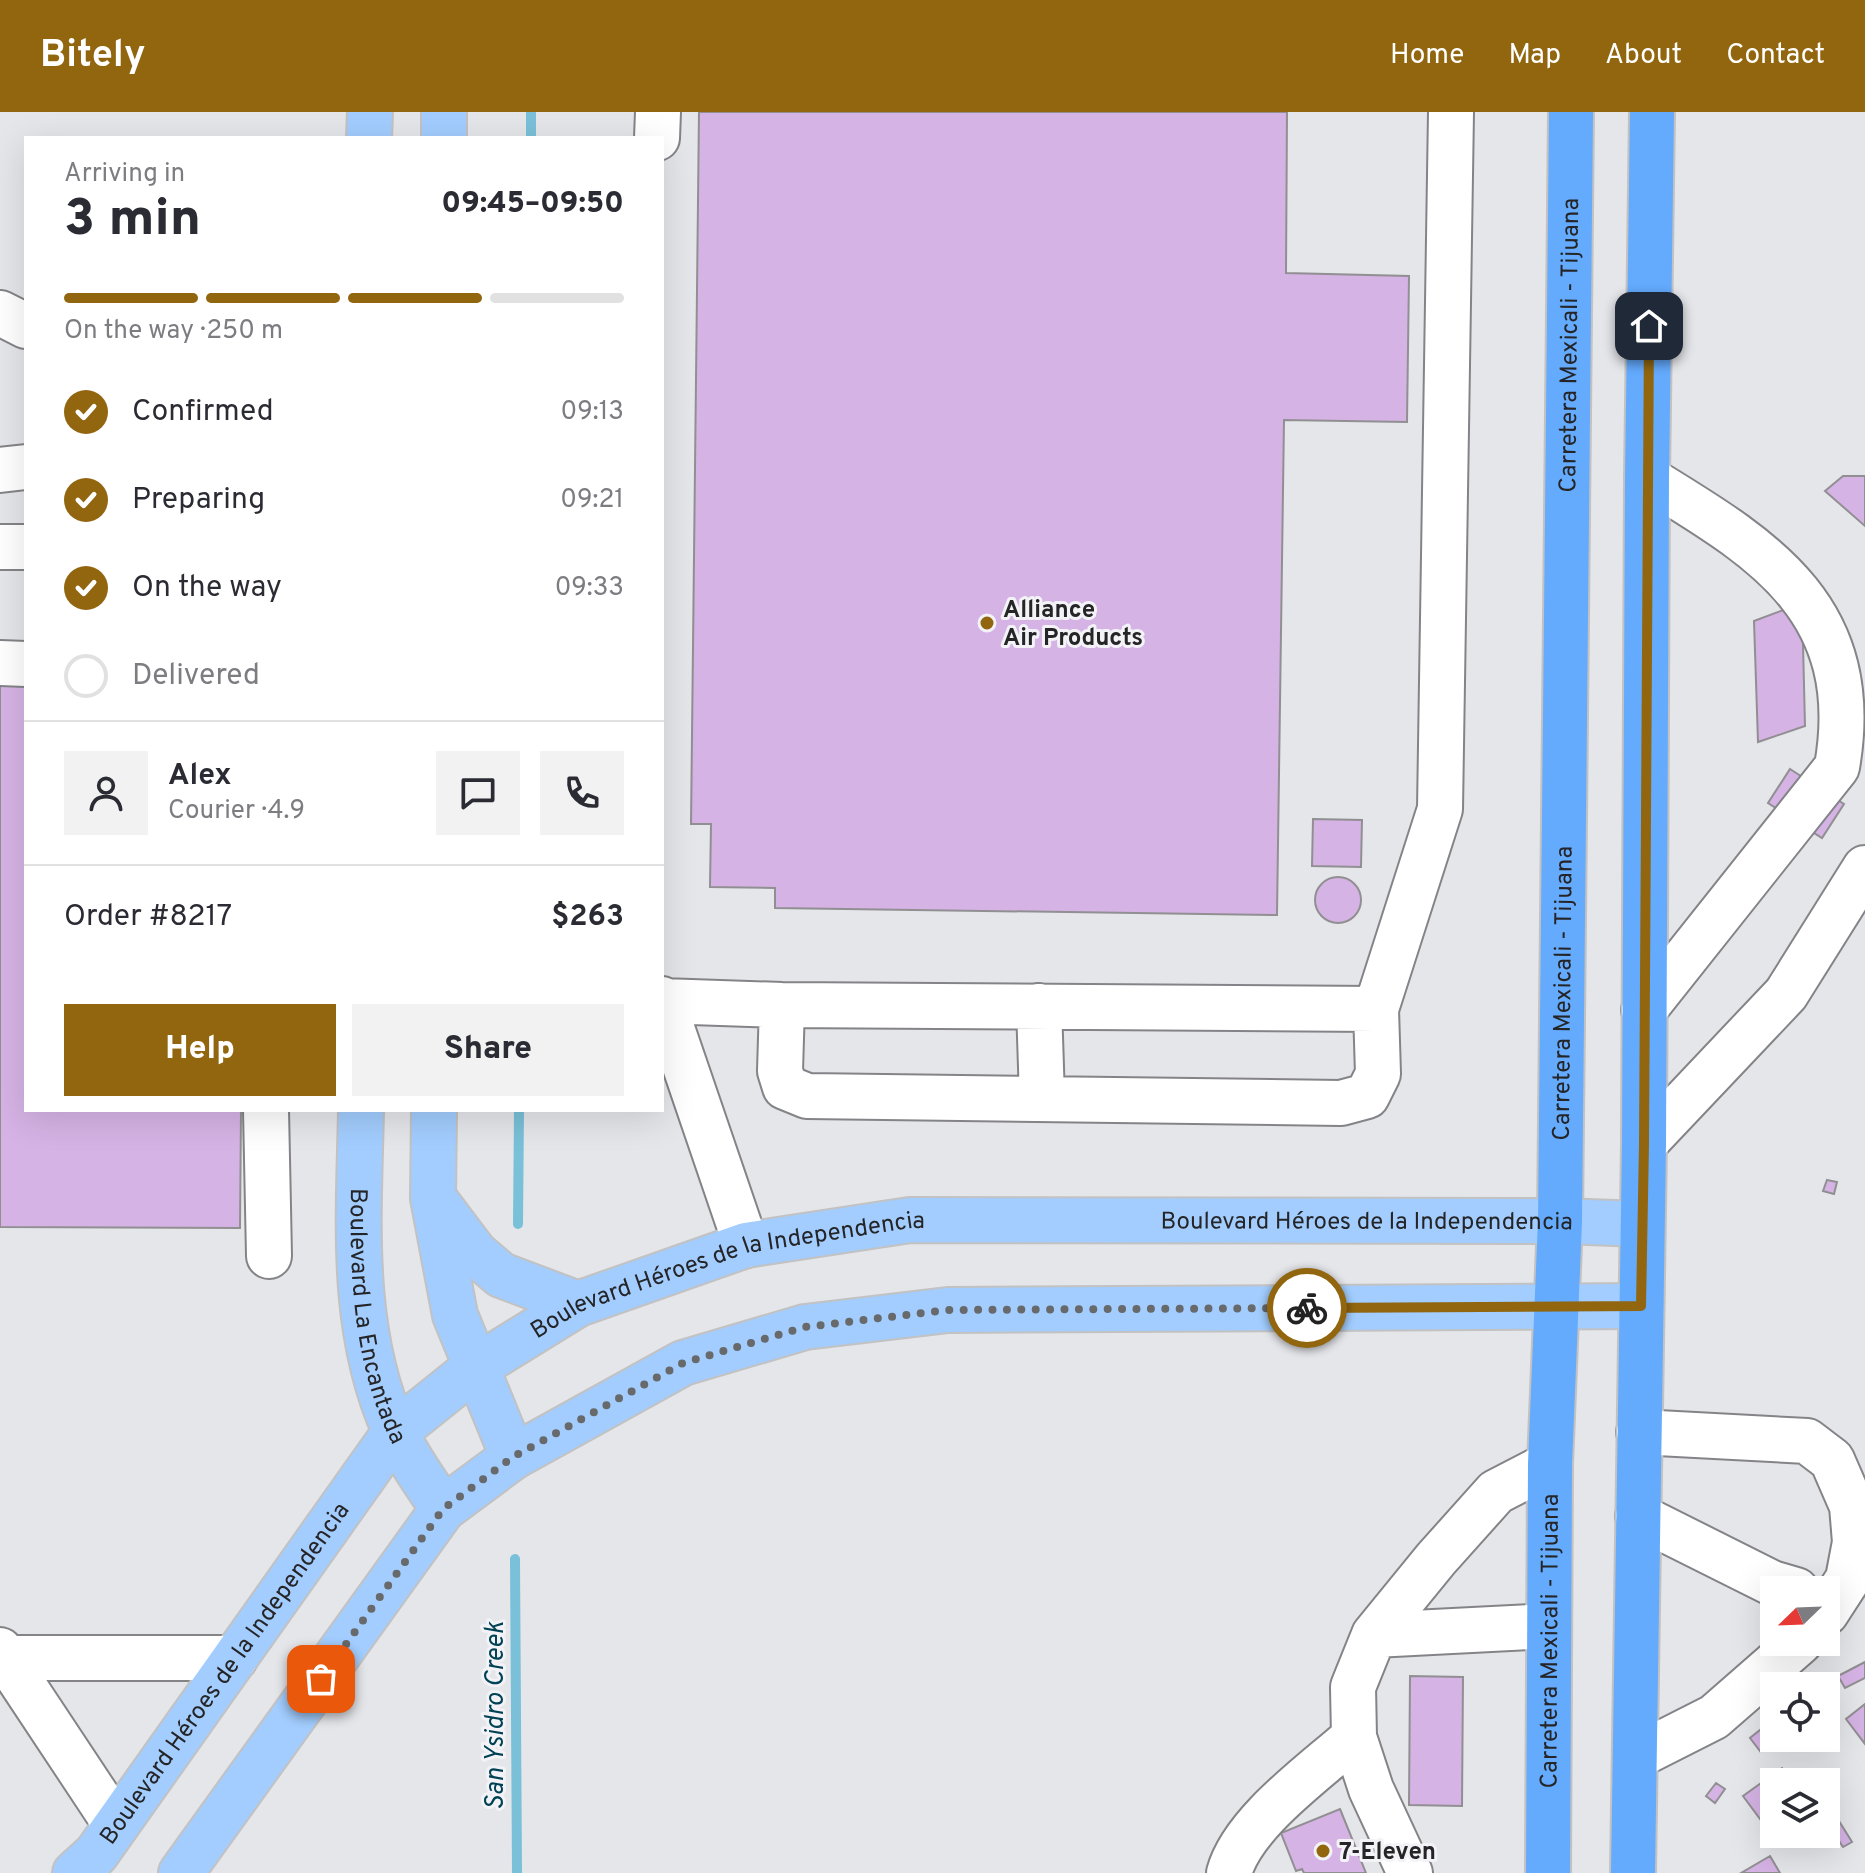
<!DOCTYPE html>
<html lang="en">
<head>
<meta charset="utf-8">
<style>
  body { margin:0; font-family:Overpass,sans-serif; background:#f2f2f3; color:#2b2b33; height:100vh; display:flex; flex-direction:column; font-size:30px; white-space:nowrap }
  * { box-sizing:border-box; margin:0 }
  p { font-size:26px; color:#7c7c81 }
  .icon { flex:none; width:44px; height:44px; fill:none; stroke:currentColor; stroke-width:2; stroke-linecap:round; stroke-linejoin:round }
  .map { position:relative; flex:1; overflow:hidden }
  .sheet { position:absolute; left:24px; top:24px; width:640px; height:976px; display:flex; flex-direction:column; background:#fff; border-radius:0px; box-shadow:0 8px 32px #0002 }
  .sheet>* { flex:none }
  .needle { width:52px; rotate:247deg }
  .buttons { position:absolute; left:1760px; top:1464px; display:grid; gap:16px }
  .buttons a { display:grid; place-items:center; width:80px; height:80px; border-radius:0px; background:#fff; box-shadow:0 8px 32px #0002; font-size:40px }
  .pin { position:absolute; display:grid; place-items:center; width:68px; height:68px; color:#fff; margin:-34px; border-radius:16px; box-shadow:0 4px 12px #0006 }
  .courier { position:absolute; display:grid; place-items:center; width:80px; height:80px; margin:-40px; border:6px solid #91660f; border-radius:50%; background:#fff; color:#222; box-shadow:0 2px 10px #0007 }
  .headline em { font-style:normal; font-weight:800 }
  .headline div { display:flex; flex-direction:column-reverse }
  .headline { display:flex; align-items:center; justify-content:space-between; height:136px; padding:0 40px }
  h1 { font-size:52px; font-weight:800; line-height:60px }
  .bar { display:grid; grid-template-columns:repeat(4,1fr); gap:12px 8px; align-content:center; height:96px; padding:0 40px }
  .bar i { height:10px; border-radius:6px; background:#e1e1e2 }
  .bar .on { background:#91660f }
  .bar p { grid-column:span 4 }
  .line { display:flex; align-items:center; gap:20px; padding:0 40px; border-top:2px solid #e1e1e2 }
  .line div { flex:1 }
  .round { display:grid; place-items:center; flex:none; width:84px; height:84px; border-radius:0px; background:#f2f2f3 }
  ol { padding:0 40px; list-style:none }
  li { display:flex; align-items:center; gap:24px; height:88px }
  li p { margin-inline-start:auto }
  li .icon { padding:8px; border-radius:50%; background:#91660f; color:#fff; stroke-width:4 }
  li:last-child { color:#7c7c81 }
  li i { width:44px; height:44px; border:4px solid #e1e1e2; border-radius:50% }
  .cta { display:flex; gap:16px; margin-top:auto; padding:16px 40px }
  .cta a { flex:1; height:92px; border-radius:0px; background:#91660f; color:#fff; font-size:32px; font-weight:800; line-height:92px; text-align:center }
  .cta a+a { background:#f2f2f3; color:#2b2b33 }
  header { display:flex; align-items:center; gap:48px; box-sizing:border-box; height:112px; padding:0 40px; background:#91660f; color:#fff }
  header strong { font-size:38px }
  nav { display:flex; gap:44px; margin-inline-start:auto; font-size:28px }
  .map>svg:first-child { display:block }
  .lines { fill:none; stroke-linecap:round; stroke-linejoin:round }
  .stream { stroke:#7ac0d9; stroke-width:10 }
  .building { fill:#d5b3e5; stroke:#918f92; stroke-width:2 }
  .minor-casing { stroke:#848488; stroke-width:48 }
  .major-casing { stroke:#c2c2c3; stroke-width:48 }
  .highway-casing { stroke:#c2c2c3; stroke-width:48 }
  .minor { stroke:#fff; stroke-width:44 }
  .major { stroke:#a2cdfe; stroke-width:44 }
  .highway { stroke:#64abfe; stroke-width:44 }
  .done { stroke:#68696b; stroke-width:8; stroke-dasharray:0 14.4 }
  .route { stroke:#91660f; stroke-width:10 }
  .poi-dot { fill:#91660f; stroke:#f3f3f7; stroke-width:3 }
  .labels { text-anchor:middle; stroke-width:6; stroke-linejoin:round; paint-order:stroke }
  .street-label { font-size:24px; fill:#252527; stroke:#f3f3f7 }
  .poi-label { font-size:24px; font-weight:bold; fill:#252527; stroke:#f3f3f7; text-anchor:start }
  .water-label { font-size:26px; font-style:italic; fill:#004254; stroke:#f3f3f7 }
</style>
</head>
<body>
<header>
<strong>Bitely</strong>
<nav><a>Home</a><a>Map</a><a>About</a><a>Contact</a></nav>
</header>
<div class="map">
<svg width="1865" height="1761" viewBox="0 0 1865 1761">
  <rect width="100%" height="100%" fill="#e5e6ea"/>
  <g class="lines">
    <path class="stream" d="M531,26V0
      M518,1112L519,998
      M515,1447L517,1761"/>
  </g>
  <path class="building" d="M699,0H1287L1286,161L1409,164L1407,310L1284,308L1277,803L775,796V776L710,775L711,712H691Z
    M1843,364H1865V414L1825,379Z
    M1802,491L1805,614L1758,630L1754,509Z
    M0,565H26V998H241L240,1116L0,1115Z
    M1790,657L1844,692L1822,726L1768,691Z
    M1313,707L1362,708L1361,755L1312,754Z
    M1315 788a23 23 0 1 1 46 0a23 23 0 1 1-46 0Z
    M1827,1068L1837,1070L1834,1082L1823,1079Z
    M1865,1550V1566L1845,1576L1838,1564Z
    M1410,1564L1463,1565L1462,1694L1409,1693Z
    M1865,1592V1632L1846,1607Z
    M1765,1614L1775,1627L1760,1639L1750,1626Z
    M1782,1656L1793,1670H1774V1709L1766,1715L1743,1684Z
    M1805,1660L1813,1670H1793L1792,1669Z
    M1716,1671L1725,1677L1715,1691L1706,1684Z
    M1340,1697L1366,1761H1304L1302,1757L1296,1759L1281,1721Z
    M1839,1709L1852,1730L1843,1735L1830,1715Z
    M1770,1744L1780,1761H1741Z"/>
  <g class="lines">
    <defs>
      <path id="minor" d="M657,26L658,0
        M0,201L26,214
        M0,358L26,355
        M0,435H26
        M0,551L26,552
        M662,887L746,1133
        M662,889L782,893L1376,897
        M782,893L780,959L785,975L807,984L1341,991L1367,984L1378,962L1376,897L1440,697L1451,0
        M1039,894L1042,986
        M1644,898L1837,655C1865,494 1759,435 1647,366
        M266,998L269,1144
        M1644,1032L1786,882L1865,756
        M1639,1320L1807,1329L1832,1348L1852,1394L1855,1430L1848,1467L1826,1501
        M1638,1404L1772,1471L1796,1478
        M1374,1523L1549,1514
        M0,1538L116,1713
        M5,1546H235
        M1635,1645L1714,1605L1800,1530
        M1229,1761C1243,1710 1315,1660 1354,1625
        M1410,1761L1371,1677L1354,1625L1353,1575L1374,1523L1436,1447L1496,1380L1550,1352"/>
      <g id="major">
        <path d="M369,26L370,0"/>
        <path d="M444,26V0"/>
        <path id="s1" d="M361,998C359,1105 349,1218 395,1319C407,1346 427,1372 443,1397"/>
        <path d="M434,998L433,1086L455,1203L513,1345"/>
        <path d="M438,1092L475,1141L501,1163L578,1192"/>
        <path id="s2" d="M75,1761L96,1742L395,1320L476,1255L578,1192L746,1133L910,1108L1560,1109L1642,1112"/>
        <path d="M181,1761L443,1397L513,1345L683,1251L805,1215L948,1198L1641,1194"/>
      </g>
      <g id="highway">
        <path id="s3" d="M1548,1761L1550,1352L1560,1109L1571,0"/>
        <path d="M1633,1761L1644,1032L1647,366L1652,0"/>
      </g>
    </defs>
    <use href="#minor" class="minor-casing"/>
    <use href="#major" class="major-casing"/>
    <use href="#highway" class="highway-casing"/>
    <use href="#minor" class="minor"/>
    <use href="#major" class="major"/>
    <use href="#highway" class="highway"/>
  </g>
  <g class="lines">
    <path class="done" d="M321,1567L443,1397L513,1345L683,1251L805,1215L948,1198L1307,1196"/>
    <path class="route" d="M1307,1196L1641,1194L1644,1032L1649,214"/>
  </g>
  <g class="poi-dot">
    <circle cx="987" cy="511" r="8"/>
    <circle cx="1323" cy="1739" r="8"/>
  </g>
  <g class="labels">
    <g class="street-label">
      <text dy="8" stroke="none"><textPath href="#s3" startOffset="1528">Carretera Mexicali - Tijuana</textPath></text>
      <text dy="8" stroke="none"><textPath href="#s3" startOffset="880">Carretera Mexicali - Tijuana</textPath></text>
      <text dy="8" stroke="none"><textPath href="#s2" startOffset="1570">Boulevard Héroes de la Independencia</textPath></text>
      <text dy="8" stroke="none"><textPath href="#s2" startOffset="922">Boulevard Héroes de la Independencia</textPath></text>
      <text dy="8" stroke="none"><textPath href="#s1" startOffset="208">Boulevard La Encantada</textPath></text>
      <text dy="8" stroke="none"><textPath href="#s3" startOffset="232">Carretera Mexicali - Tijuana</textPath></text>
      <text dy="8" stroke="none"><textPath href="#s2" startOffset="250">Boulevard Héroes de la Independencia</textPath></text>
    </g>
    <g class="poi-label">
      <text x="1003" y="505">Alliance<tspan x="1003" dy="28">Air Products</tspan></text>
      <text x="1339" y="1747">7-Eleven</text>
    </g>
    <g class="water-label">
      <text transform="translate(494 1604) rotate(-90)" y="9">San Ysidro Creek</text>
    </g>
  </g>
</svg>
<div class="buttons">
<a><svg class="needle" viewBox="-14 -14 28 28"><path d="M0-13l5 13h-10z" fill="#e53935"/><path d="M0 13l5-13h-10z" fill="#7c7c81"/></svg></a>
<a><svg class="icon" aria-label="locate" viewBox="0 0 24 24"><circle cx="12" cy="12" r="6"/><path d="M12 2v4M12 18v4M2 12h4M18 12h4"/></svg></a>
<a><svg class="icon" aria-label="layers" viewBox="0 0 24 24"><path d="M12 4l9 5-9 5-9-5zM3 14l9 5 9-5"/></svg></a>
</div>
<div class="pin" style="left:321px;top:1567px;background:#ea580c"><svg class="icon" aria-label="bag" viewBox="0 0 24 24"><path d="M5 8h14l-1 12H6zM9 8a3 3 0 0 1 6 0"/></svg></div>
<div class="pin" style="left:1649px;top:214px;background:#1f2937"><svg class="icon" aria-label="home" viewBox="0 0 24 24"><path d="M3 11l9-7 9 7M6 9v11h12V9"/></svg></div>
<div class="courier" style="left:1307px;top:1196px"><svg class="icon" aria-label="bike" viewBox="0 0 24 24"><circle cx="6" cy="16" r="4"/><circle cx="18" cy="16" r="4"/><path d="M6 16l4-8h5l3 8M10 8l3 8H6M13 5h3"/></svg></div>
<section class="sheet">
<div class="headline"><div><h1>3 min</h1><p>Arriving in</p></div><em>09:45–09:50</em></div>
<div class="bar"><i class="on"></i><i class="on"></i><i class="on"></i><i></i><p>On the way · 250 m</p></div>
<ol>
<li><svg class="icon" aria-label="check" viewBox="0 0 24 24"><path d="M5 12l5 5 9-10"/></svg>Confirmed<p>09:13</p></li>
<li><svg class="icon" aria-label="check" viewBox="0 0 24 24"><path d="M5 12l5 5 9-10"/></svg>Preparing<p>09:21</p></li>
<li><svg class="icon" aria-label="check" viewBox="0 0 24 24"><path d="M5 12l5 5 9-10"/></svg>On the way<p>09:33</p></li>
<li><i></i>Delivered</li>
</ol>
<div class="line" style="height:144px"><a class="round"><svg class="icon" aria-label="person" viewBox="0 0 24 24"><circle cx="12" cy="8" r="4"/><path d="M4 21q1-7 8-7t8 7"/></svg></a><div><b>Alex</b><p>Courier · 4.9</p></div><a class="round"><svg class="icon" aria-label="chat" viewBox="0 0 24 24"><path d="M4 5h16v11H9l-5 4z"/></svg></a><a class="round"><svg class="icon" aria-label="phone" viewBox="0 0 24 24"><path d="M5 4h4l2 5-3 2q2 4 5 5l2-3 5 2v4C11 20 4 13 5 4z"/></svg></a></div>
<div class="line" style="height:104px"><div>Order #8217</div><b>$263</b></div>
<div class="cta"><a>Help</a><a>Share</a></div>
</section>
</div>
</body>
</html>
